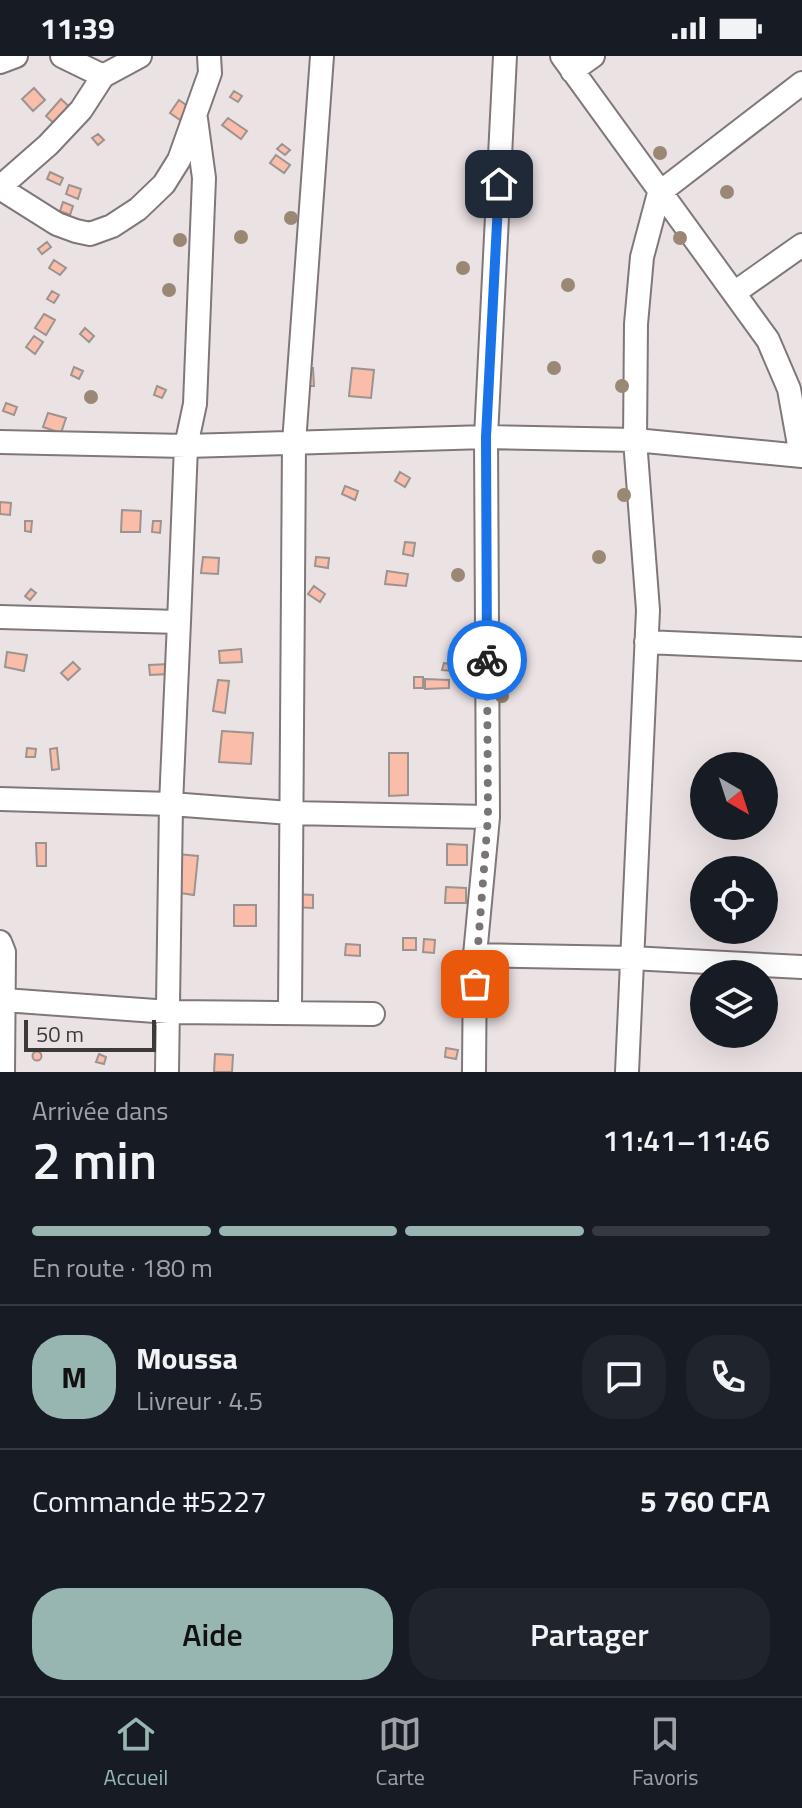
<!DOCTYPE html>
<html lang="fr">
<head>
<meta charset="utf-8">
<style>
  body { margin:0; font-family:"Titillium Web",sans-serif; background:#20242c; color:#f1f3f6; height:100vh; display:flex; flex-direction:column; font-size:30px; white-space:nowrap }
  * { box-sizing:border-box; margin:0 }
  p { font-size:26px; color:#9ea1a6 }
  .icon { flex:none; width:44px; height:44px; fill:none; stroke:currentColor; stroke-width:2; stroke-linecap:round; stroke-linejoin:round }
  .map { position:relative; height:1016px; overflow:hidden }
  .sheet { display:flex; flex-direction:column; background:#171b24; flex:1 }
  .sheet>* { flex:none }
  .needle { width:52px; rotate:141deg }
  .buttons { position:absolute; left:690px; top:696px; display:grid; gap:16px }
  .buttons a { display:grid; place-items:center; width:88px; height:88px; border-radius:50%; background:#171b24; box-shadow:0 8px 32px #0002; font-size:40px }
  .scale { position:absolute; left:24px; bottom:20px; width:132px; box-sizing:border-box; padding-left:8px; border:4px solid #3c3939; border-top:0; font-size:22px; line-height:28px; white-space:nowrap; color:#3c3939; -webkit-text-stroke:6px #ebe2e4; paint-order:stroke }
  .pin { position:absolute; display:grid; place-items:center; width:68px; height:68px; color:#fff; margin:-34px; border-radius:16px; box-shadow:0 4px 12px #0006 }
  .courier { position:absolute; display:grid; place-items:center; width:80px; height:80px; margin:-40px; border:6px solid #1a73e8; border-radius:50%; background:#fff; color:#222; box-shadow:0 2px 10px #0007 }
  .summary em { font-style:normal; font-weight:600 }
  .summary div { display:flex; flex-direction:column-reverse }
  .summary { display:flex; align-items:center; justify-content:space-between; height:136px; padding:0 32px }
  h1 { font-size:52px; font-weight:600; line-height:60px }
  .bar { display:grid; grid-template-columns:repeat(4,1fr); gap:12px 8px; align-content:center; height:96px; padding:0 32px }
  .bar i { height:10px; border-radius:6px; background:#363941 }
  .bar .selected { background:#97b6b1 }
  .bar p { grid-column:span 4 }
  .line { display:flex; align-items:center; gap:20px; padding:0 32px; border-top:2px solid #363941 }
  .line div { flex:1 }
  .round { display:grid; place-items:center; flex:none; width:84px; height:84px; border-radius:32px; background:#20242c }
  .button { display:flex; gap:16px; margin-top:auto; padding:16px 32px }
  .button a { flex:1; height:92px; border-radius:32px; background:#97b6b1; color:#111; font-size:32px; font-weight:600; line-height:92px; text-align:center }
  .button a+a { background:#20242c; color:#f1f3f6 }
  .status { display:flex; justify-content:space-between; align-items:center; height:56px; padding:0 40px; background:#171b24; direction:ltr }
  .status svg { height:22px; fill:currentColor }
  .tab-bar { display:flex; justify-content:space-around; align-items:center; height:112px; border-top:2px solid #363941; background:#171b24; font-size:22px; color:#9ea1a6 }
  .tab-bar a { display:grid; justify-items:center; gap:4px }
  .tab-bar .selected { color:#97b6b1 }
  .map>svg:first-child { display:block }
  .building { fill:#f9bda9; stroke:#9b9491; stroke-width:2 }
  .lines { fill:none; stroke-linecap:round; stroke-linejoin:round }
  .minor-casing { stroke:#7f7779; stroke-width:26 }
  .minor { stroke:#fff; stroke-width:22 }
  .tree { fill:#9a8774 }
  .done { stroke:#797475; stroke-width:8; stroke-dasharray:0 14.4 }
  .route { stroke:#1a73e8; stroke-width:10 }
</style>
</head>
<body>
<div class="status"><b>11:39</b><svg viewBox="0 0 49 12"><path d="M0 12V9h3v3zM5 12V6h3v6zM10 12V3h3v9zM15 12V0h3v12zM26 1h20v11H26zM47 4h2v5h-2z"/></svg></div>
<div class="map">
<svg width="802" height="1016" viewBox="0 0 802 1016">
  <rect width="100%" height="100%" fill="#ebe2e4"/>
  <path class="building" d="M34,32L45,44L33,55L22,43Z
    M234,35L242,40L238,46L230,41Z
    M61,43L75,56L60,73L46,60Z
    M179,44L189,51L180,64L170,57Z
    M228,62L247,75L241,83L222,69Z
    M98,78L104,84L98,89L92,82Z
    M282,88L290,94L285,99L277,93Z
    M276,99L290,109L284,117L270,107Z
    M50,116L63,122L60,129L47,123Z
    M69,129L81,133L78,143L66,138Z
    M63,146L73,150L70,159L60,155Z
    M47,186L51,191L42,198L38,193Z
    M54,204L66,212L60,219L49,212Z
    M52,235L59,239L54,247L47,243Z
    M44,258L55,264L46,279L35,272Z
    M85,272L94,280L89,286L80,278Z
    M34,280L43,286L35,298L26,291Z
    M74,311L83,315L79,323L71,319Z
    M298,312H313L314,330H298Z
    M352,312L374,314L371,342L349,340Z
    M157,330L166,334L162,342L154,339Z
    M6,347L17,351L14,359L3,355Z
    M48,357L66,362L61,377L43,371Z
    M400,416L410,422L405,431L395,425Z
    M345,430L358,435L355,444L342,438Z
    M0,446L11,447L10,459L0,458Z
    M122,454L141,455L140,476H121Z
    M25,465H32L31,476L25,475Z
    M153,465H161L160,477L152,476Z
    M405,486L415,487L413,500L403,498Z
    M203,501L219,502L218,518L201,517Z
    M316,501L329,502L328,512L315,510Z
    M387,515L408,518L406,530L385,528Z
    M314,530L325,538L320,546L308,538Z
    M31,533L36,537L30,544L25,540Z
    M241,593L242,606L220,607L219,595Z
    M7,596L27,599L24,615L5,611Z
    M73,606L80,613L68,624L61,617Z
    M444,607L455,609L453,615L442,614Z
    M169,608V618L150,619L149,609Z
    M414,621H423V632H414Z
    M425,623L449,624V632L425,633Z
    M218,624L229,625L225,657L213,655Z
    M222,675L253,677L251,708L219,706Z
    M27,692L36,693L35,701H26Z
    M57,692L59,713L52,714L50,693Z
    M389,697H408V739L389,740Z
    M36,787H46V810H37Z
    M447,788L467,789V809H447Z
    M177,798L198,800L194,839L173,836Z
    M446,831L466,832V847H445Z
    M294,838L313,839V852L293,851Z
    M234,849H256V870H234Z
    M403,882H416V894H403Z
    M424,883L435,884L434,897L423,896Z
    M346,888L360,889V900L345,899Z
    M453,941L465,944L463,952L451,950Z
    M446,992L458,994L456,1003L445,1001Z
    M32.5 1000a4.5 4.5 0 1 1 9 0a4.5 4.5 0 1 1-9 0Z
    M99,998L106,1001L104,1008L96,1006Z
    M215,998L233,999L232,1016H214Z"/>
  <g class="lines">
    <defs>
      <path id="minor" d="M62,0L103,20
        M562,0L768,284L789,333L801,400
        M0,6L16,0
        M572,15L593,0
        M0,131L48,89L81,54L103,20L140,0
        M0,132L57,168L76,175L90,178L112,170L138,153L164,128L179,104L210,17L209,0
        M734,237L802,189
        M0,386L186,390L486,381L635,384L802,400
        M0,561L179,566
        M646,586L802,593
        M0,743L171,748L290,757L488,761
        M0,886L4,896L3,1016
        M475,899L631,902L802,911
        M4,944L169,956L373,958
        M290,956L294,387L322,0
        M167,1016L171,748L179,566L186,390L195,348L204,122L196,63
        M474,1016L475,899L488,761L486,381L505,0
        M627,1016L648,554L635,384L636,268L642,201L659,137L802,27"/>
    </defs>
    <use href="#minor" class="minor-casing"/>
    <use href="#minor" class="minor"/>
  </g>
  <g class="tree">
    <circle cx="660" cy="97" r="7"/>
    <circle cx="727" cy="136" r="7"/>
    <circle cx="516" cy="148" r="7"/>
    <circle cx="291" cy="162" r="7"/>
    <circle cx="241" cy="181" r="7"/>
    <circle cx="680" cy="182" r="7"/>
    <circle cx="180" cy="184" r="7"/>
    <circle cx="463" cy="212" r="7"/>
    <circle cx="568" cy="229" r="7"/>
    <circle cx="169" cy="234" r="7"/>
    <circle cx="554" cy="312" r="7"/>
    <circle cx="622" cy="330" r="7"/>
    <circle cx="91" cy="341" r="7"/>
    <circle cx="624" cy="439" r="7"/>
    <circle cx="599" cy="501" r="7"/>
    <circle cx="458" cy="519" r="7"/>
    <circle cx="502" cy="640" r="7"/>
  </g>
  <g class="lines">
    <path class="done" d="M475,928L488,761L487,604"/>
    <path class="route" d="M487,604L486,381L499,128"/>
  </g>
</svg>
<div class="buttons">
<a><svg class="needle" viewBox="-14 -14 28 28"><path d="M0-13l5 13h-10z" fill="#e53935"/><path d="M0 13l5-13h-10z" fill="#9ea1a6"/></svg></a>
<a><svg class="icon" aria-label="locate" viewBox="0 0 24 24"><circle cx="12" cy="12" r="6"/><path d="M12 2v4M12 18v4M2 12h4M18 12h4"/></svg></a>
<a><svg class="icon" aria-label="layers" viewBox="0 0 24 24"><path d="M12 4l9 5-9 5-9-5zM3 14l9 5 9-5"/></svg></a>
</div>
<div class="scale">50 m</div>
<div class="pin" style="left:475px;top:928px;background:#ea580c"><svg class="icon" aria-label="bag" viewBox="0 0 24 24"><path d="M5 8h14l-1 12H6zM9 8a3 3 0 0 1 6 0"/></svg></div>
<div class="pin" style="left:499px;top:128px;background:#1f2937"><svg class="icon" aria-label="home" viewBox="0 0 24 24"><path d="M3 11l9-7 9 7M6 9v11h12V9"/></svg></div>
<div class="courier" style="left:487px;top:604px"><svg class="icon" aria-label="bike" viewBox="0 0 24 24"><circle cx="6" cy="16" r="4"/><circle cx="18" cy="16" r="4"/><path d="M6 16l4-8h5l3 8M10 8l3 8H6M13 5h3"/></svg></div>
</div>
<section class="sheet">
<div class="summary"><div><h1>2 min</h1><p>Arrivée dans</p></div><em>11:41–11:46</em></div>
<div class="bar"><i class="selected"></i><i class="selected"></i><i class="selected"></i><i></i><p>En route · 180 m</p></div>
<div class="line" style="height:144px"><b class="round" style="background:#97b6b1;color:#111">M</b><div><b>Moussa</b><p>Livreur · 4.5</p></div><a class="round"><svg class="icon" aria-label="chat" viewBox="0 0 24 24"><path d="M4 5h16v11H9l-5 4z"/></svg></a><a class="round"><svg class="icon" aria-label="phone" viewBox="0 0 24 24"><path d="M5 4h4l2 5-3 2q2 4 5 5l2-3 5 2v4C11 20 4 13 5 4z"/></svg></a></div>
<div class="line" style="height:104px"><div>Commande #5227</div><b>5 760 CFA</b></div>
<div class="button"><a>Aide</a><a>Partager</a></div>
</section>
<nav class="tab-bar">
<a class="selected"><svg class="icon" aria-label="home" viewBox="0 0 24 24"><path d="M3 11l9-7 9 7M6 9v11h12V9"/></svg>Accueil</a>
<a><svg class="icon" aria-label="map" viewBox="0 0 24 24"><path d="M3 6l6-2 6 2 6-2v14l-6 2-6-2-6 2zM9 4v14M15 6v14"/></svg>Carte</a>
<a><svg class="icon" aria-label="saved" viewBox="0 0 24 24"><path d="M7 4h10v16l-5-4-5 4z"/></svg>Favoris</a>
</nav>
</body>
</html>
